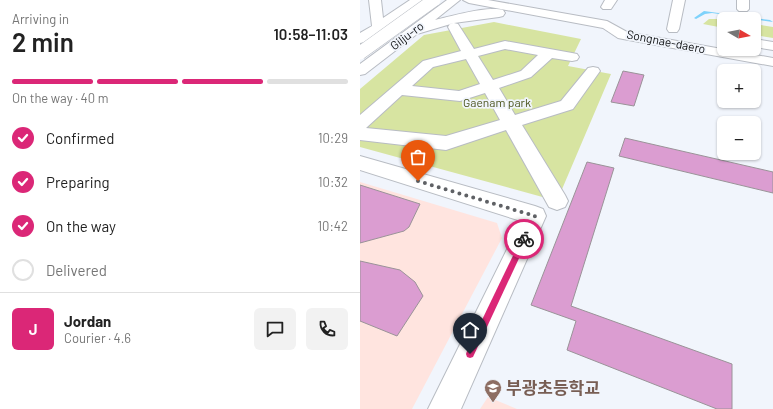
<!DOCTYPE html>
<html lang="en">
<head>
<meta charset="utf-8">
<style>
  body { margin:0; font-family:Barlow,"Noto Sans KR",sans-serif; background:#f2f2f2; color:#222; height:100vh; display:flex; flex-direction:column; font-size:15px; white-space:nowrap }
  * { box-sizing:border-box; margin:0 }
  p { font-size:13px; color:#767676 }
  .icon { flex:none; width:22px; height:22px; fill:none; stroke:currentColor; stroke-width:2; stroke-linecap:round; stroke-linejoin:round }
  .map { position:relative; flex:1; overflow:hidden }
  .sheet { display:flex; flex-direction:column; background:#fff; width:360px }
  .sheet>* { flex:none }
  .needle { width:26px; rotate:99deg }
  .controls { position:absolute; left:357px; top:12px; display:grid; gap:8px }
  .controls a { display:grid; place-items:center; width:44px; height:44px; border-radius:6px; background:#fff; box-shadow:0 1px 3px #0004; font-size:20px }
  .pin { position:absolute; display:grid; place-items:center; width:34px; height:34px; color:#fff; margin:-41px -17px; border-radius:50% 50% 50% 0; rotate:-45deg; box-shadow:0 0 4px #0007 }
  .pin .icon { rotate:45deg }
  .courier { position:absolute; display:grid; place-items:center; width:40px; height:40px; margin:-20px; border:3px solid #db2777; border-radius:50%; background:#fff; color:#222; box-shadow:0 1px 5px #0007 }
  .headline em { font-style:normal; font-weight:600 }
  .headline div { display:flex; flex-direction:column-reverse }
  .headline { display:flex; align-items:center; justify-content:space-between; height:68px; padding:0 12px }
  h1 { font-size:26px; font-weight:600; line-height:30px }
  .bar { display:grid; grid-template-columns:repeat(4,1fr); gap:6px 4px; align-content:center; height:48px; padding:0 12px }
  .bar i { height:5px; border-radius:3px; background:#e0e0e0 }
  .bar .selected { background:#db2777 }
  .bar p { grid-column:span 4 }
  .line { display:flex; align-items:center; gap:10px; padding:0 12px; border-top:1px solid #e0e0e0 }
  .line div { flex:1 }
  .round { display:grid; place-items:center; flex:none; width:42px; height:42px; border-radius:6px; background:#f2f2f2 }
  ol { padding:0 12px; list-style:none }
  li { display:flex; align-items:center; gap:12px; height:44px }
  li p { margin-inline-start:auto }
  li .icon { padding:4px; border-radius:50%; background:#db2777; color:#fff; stroke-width:4 }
  li:last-child { color:#767676 }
  li i { width:22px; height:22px; border:2px solid #e0e0e0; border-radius:50% }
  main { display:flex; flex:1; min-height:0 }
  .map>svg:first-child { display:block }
  .education { fill:#ffe4df }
  .green { fill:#d7e4a1 }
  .water { fill:#7ed2fb }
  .building { fill:#db9dd1; stroke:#9a9398 }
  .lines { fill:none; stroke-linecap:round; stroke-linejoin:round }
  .minor-casing { stroke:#b8bcc3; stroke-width:2 }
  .minor { fill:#fff; fill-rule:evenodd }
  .minor-bridge-casing { stroke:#b8bcc3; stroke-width:14; stroke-linecap:butt }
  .minor-bridge { stroke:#fff; stroke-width:13 }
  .route { fill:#db2777 }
  .done { stroke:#5f6165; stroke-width:4; stroke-dasharray:0 7.2 }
  .labels { text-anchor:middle; stroke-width:3.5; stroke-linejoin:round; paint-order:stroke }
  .far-street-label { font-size:12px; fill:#101214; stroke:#f1f5fc }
  .far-park-label { font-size:12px; fill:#4b541d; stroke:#f1f5fc }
  .near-education-label { font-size:17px; font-weight:bold; fill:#785e54; stroke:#f1f5fc; text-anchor:start }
</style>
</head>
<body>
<main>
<section class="sheet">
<div class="headline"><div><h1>2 min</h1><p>Arriving in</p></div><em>10:58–11:03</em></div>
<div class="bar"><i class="selected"></i><i class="selected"></i><i class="selected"></i><i></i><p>On the way · 40 m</p></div>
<ol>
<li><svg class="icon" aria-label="check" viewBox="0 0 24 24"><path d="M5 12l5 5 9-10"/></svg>Confirmed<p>10:29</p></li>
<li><svg class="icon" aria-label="check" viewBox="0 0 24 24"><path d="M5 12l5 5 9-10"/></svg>Preparing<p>10:32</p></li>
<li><svg class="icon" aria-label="check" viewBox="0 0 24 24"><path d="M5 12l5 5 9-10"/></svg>On the way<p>10:42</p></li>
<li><i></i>Delivered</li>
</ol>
<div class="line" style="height:72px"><b class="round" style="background:#db2777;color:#fff">J</b><div><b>Jordan</b><p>Courier · 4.6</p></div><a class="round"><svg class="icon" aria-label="chat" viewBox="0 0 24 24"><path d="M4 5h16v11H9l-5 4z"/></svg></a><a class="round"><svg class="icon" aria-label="phone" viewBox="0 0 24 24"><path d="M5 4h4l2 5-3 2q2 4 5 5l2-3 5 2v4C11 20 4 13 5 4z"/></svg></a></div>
</section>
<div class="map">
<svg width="413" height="409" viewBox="0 0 413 409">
  <rect width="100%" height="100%" fill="#f1f5fc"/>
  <path class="education" d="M0,182L137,223L142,238L52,409H0Z
    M128,397L157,409H120Z"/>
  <path class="green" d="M349,19H364V28L343,24Z
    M134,22L221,39L208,66L251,74L197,201L0,147V89L64,35Z
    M394,24L413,27V38L394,35Z"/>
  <path class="water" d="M344,11L410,20L413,22L352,13L345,14L336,19L334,18Z"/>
  <path class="building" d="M263,71L284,75L274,106L251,102Z
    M265,138L413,172V193L259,156Z
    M227,162L254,168L211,306L372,364V409H357L207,350L216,321L171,305Z
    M0,185L60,204L49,227L44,231L0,243Z
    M0,261L40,270L55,282L63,296L37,336L0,321Z"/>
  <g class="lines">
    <defs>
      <path id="minor" d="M9,0H21L23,18L50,0H64L5,42L0,43V33L12,26Z
        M87,0H100L75,20C92,16 127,6 143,10L145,13L143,16L139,17L94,23L57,34L5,74L0,75V64Z
        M103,0H128L247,21L267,32L413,58V66L263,39L258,38L243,28L109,3Z
        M245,0H257L251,9H243L241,7Z
        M313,0H325L319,29L317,32H309L307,29Z
        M377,0H389V9L387,11H379L377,9Z
        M94,23L98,24L114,49L145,41L212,53L217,54L219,57L217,60L212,61L192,58L171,77L139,88L155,115L201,101L228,68L233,67L238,68L240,71L213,109L162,125L205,195L208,201L205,207L197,210L189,207L146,130L86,150L0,140V115L63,61L101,51L88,27L90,24ZM145,49L178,55L161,71L133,80L118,56ZM106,59L120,84L99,91L52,86L73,67ZM125,93L140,120L86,136L6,128L42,95L100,101Z
        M394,39L413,42V50L394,47Z
        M0,156L175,206L183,209L186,216L101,409H68L161,221L0,170Z"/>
    </defs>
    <use href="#minor" class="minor-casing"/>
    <use href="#minor" class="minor"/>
    <defs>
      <path id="minor-bridge" d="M0,53L74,0"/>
    </defs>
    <use href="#minor-bridge" class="minor-bridge-casing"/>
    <use href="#minor-bridge" class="minor-bridge"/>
  </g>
  <path class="route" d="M164,236L168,239L113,357L110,358L107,357L106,354L107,351L162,237Z"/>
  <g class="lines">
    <path class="done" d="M58,181L175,216L164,239"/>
  </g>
  <defs>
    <symbol id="school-pin" viewBox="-11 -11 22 30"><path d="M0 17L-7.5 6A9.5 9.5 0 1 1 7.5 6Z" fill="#8d6e63" stroke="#f1f5fc"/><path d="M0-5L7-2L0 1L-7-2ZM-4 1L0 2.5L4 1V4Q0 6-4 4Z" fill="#fff"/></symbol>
  </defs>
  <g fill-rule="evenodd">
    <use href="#school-pin" x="123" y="378" width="20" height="27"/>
  </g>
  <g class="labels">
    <g class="far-street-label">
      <text transform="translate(47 36) rotate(-37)" y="4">Gilju-ro</text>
      <text transform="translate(306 42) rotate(11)" y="4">Songnae-daero</text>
    </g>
    <g class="far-park-label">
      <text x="137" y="107">Gaenam park</text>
    </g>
    <g class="near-education-label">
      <text x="146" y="394">부광초등학교</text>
    </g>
  </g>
</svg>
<div class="controls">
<a><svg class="needle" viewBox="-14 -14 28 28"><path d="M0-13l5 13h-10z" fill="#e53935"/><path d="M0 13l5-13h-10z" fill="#767676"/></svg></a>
<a>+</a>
<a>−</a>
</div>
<div class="pin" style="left:58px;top:181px;background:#ea580c"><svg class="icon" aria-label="bag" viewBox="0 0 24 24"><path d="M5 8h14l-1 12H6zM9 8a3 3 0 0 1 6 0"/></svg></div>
<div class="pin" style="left:110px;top:354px;background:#1f2937"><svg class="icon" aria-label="home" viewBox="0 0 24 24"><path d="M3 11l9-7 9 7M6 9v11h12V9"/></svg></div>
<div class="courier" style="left:164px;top:239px"><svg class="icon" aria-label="bike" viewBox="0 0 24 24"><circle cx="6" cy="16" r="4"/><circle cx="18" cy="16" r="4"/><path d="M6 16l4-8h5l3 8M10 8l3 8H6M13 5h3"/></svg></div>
</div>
</main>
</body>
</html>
